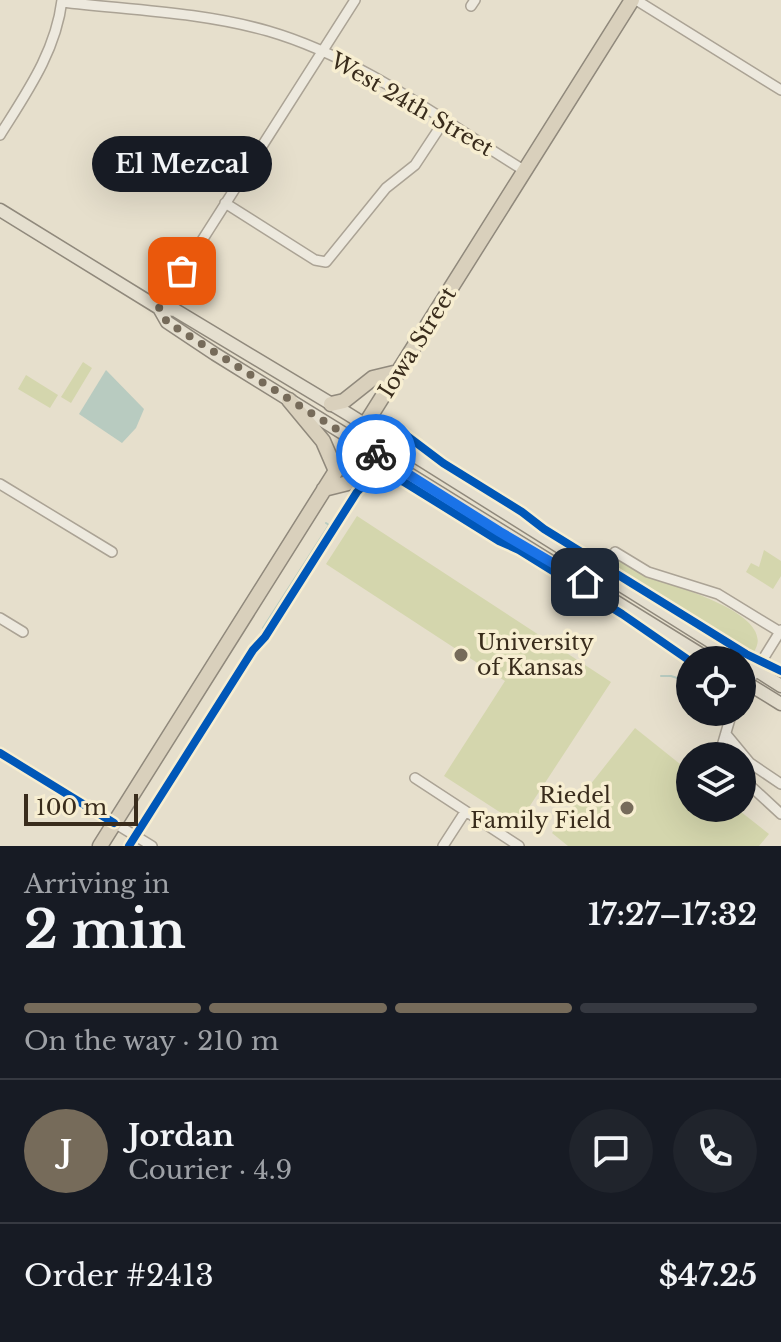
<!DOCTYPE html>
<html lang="en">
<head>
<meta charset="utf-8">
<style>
  body { margin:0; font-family:"Libre Baskerville",serif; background:#20242c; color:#f1f3f6; height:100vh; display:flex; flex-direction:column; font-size:30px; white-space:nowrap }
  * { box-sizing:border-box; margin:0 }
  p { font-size:26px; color:#9ea1a6 }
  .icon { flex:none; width:44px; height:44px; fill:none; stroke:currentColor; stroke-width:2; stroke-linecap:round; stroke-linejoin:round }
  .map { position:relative; height:846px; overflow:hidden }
  .drawer { display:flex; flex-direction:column; background:#171b24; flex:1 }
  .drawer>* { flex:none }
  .controls { position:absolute; left:676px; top:646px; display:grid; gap:16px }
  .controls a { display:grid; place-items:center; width:80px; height:80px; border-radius:50%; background:#171b24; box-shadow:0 8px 32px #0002; font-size:40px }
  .scale { position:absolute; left:24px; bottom:20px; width:114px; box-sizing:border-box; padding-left:8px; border:4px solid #392c1c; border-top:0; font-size:22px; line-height:28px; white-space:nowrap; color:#392c1c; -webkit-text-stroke:6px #f7eed1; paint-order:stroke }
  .pin { position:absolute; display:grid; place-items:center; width:68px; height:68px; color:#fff; margin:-34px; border-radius:16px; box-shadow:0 4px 12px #0006 }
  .courier { position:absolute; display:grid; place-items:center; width:80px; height:80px; margin:-40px; border:6px solid #1a73e8; border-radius:50%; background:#fff; color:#222; box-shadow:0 2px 10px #0007 }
  .bubble { position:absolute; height:56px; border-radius:28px; background:#171b24; box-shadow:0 8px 32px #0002; font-size:26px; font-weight:700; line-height:56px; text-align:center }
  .overview em { font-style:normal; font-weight:700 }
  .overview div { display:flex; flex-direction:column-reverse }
  .overview { display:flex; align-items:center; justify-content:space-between; height:136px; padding:0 24px }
  h1 { font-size:52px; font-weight:700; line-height:60px }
  .bar { display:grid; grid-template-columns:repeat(4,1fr); gap:12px 8px; align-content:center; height:96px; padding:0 24px }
  .bar i { height:10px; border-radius:6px; background:#363941 }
  .bar .current { background:#766b5a }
  .bar p { grid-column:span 4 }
  .line { display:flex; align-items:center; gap:20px; padding:0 24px; border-top:2px solid #363941 }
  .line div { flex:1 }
  .round { display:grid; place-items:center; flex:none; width:84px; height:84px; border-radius:42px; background:#20242c }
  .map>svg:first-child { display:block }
  .green { fill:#d4d6ad }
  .water { fill:#b8cbc0 }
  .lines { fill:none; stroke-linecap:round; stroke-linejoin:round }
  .stream { stroke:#b8cbc0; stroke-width:2 }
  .minor-casing { stroke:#aba395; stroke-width:12 }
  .major-casing { stroke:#90897c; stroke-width:15 }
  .highway-casing { stroke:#90897c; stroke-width:17 }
  .minor { stroke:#ede9de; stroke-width:9 }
  .major { stroke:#e5dfcf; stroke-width:12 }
  .highway { stroke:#d9d0bc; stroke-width:14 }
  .cycleway-casing { stroke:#f7eed1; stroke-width:13 }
  .cycleway { stroke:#0057b8; stroke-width:8 }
  .done { stroke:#766b5a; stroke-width:8; stroke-dasharray:0 14.4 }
  .route { stroke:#1a73e8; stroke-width:10 }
  .poi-dot { fill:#766b5a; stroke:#f7eed1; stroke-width:3 }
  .labels { text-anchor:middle; stroke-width:7; stroke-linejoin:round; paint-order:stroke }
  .street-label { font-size:22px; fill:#392c1c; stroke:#f7eed1 }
  .poi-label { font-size:22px; fill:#392c1c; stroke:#f7eed1; text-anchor:start }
</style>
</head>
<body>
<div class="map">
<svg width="781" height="846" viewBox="0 0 781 846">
  <rect width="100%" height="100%" fill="#e6dfcc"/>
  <path class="green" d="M83,362L92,368L71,403L61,397Z
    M26,375L58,395L50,408L18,389Z
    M357,516L611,682L518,824L444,776L505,681L326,564Z
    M764,550L781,561V576L773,589L746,572L751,563L759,567Z
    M618,560C631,568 643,575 657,580C677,587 781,616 753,653H739L610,573Z
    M635,728L690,772V808H736L769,834L759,846H568L552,833Z"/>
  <path class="water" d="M106,370L144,409L136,428L122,443L79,414Z"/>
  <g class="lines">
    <path class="stream" d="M263,628L329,525L326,523
      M661,676H671L690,682"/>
    <defs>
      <path id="minor" d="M636,0L781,90
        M62,2C130,10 201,12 268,31C361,58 443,121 525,171
        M471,6L475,0
        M0,135C27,92 56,51 62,0
        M225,203L315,260L326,262L386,188L415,165L444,121
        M159,308L355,0
        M0,484L112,552
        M615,552L648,572L718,594L780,632
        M0,618L23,632
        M742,693L781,630
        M726,734L750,763L781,784
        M0,753L152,846
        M726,756L722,746L732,712
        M415,778L519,846
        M742,778L781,814
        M443,846L465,812"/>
      <path id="major" d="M0,210L159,308L175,310L348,414L740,660
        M159,308L167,322L215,354L710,660
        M742,661L781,686
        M742,680L781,704"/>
      <path id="highway" d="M289,400L323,441L336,471
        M331,404L344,401L373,378L398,372
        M324,489L348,483L370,465H393
        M100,846L632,0"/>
    </defs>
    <use href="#minor" class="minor-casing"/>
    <use href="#major" class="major-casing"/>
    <use href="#highway" class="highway-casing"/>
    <use href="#minor" class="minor"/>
    <use href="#major" class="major"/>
    <use href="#highway" class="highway"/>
    <defs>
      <path id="cycleway" d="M390,423L443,463L522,512L544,529L746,654L781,671
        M0,753L114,823
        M129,846L253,650L265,637L357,492C370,477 386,474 404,482L499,541L519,550L622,614L690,661"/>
    </defs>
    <use href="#cycleway" class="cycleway-casing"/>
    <use href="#cycleway" class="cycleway"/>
  </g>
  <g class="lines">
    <path class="done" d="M182,271L159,308L167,322L376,454"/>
    <path class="route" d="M376,454L500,532L585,582"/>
  </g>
  <g class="poi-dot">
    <circle cx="461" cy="655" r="8"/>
    <circle cx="627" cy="808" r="8"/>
  </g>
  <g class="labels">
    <g class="street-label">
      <text transform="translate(412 104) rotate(30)" y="8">West 24th Street</text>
      <text transform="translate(417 342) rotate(-58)" y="8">Iowa Street</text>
    </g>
    <g class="poi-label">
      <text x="477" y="650">University<tspan x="477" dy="25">of Kansas</tspan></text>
      <text x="611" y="803" text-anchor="end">Riedel<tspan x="611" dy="25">Family Field</tspan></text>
    </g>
  </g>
</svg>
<div class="controls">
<a><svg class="icon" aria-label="locate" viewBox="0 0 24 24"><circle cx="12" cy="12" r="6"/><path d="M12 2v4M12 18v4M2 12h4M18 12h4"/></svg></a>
<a><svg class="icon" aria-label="layers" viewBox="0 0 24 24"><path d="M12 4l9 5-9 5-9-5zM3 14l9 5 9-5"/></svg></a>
</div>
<div class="scale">100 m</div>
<div class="pin" style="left:182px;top:271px;background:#ea580c"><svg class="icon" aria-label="bag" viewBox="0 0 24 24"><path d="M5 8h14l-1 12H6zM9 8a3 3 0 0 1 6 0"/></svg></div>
<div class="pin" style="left:585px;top:582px;background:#1f2937"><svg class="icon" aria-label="home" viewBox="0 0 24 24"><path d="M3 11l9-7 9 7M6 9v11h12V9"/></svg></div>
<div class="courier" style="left:376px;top:454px"><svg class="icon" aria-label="bike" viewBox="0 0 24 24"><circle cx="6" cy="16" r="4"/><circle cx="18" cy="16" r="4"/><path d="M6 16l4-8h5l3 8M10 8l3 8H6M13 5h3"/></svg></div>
<div class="bubble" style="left:92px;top:136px;width:180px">El Mezcal</div>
</div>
<section class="drawer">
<div class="overview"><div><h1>2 min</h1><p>Arriving in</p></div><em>17:27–17:32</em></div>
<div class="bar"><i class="current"></i><i class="current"></i><i class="current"></i><i></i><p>On the way · 210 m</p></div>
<div class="line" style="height:144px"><b class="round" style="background:#766b5a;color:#fff">J</b><div><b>Jordan</b><p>Courier · 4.9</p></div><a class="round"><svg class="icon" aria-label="chat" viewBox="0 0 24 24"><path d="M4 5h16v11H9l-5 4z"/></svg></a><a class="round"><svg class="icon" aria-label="phone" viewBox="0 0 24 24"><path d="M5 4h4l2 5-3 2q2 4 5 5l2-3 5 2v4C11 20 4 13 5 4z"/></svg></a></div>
<div class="line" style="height:104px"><div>Order #2413</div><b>$47.25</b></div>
</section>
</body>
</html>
